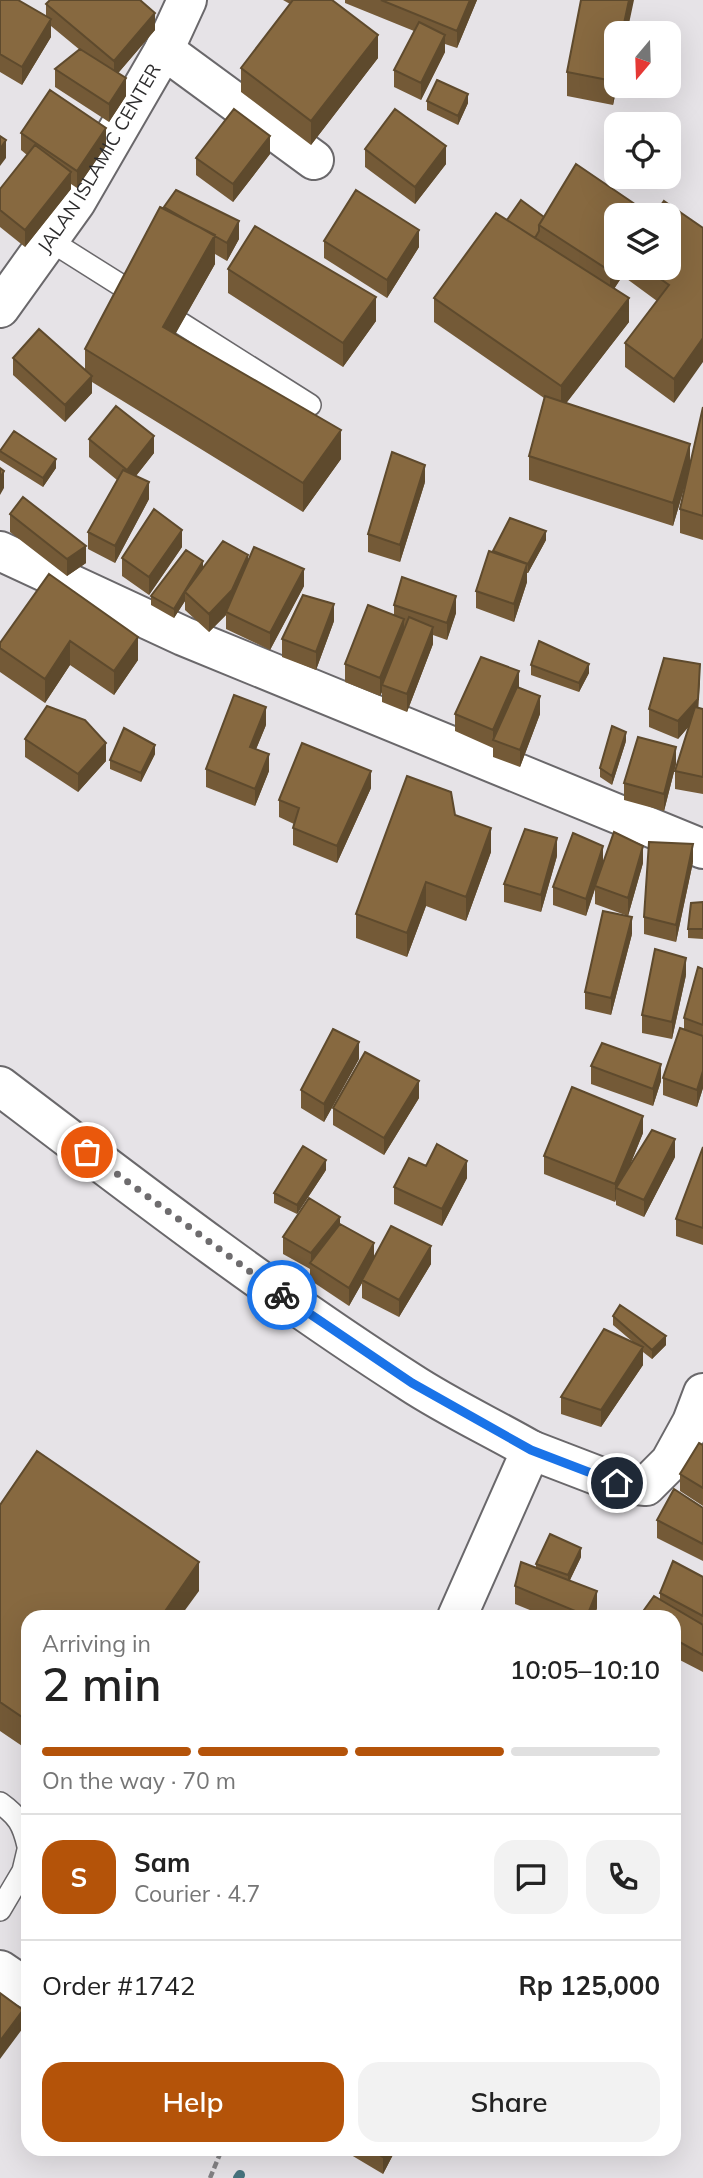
<!DOCTYPE html>
<html lang="en">
<head>
<meta charset="utf-8">
<style>
  body { margin:0; font-family:Mulish,sans-serif; background:#f2f2f2; color:#222; height:100vh; display:flex; flex-direction:column; font-size:26px; white-space:nowrap }
  * { box-sizing:border-box; margin:0 }
  p { font-size:23px; color:#767676 }
  .icon { flex:none; width:38px; height:38px; fill:none; stroke:currentColor; stroke-width:2; stroke-linecap:round; stroke-linejoin:round }
  .map { position:relative; flex:1; overflow:hidden }
  .side { position:absolute; left:21px; top:1610px; width:660px; height:546px; display:flex; flex-direction:column; background:#fff; border-radius:21px; box-shadow:0 7px 28px #0002 }
  .side>* { flex:none }
  .needle { width:46px; rotate:199deg }
  .fabs { position:absolute; left:604px; top:21px; display:grid; gap:14px }
  .fabs a { display:grid; place-items:center; width:77px; height:77px; border-radius:14px; background:#fff; box-shadow:0 7px 28px #0002; font-size:35px }
  .pin { position:absolute; display:grid; place-items:center; width:60px; height:60px; color:#fff; margin:-30px; border:4px solid #fff; border-radius:50%; box-shadow:0 2px 7px #0007 }
  .courier { position:absolute; display:grid; place-items:center; width:70px; height:70px; margin:-35px; border:5px solid #1a73e8; border-radius:50%; background:#fff; color:#222; box-shadow:0 2px 9px #0007 }
  .headline em { font-style:normal; font-weight:600 }
  .headline div { display:flex; flex-direction:column-reverse }
  .headline { display:flex; align-items:center; justify-content:space-between; height:119px; padding:0 21px }
  h1 { font-size:46px; font-weight:600; line-height:52px }
  .bar { display:grid; grid-template-columns:repeat(4,1fr); gap:10px 7px; align-content:center; height:84px; padding:0 21px }
  .bar i { height:9px; border-radius:5px; background:#e0e0e0 }
  .bar .selected { background:#b45309 }
  .bar p { grid-column:span 4 }
  .line { display:flex; align-items:center; gap:18px; padding:0 21px; border-top:2px solid #e0e0e0 }
  .line div { flex:1 }
  .round { display:grid; place-items:center; flex:none; width:74px; height:74px; border-radius:21px; background:#f2f2f2 }
  .button { display:flex; gap:14px; margin-top:auto; padding:14px 21px }
  .button a { flex:1; height:80px; border-radius:21px; background:#b45309; color:#fff; font-size:28px; font-weight:600; line-height:80px; text-align:center }
  .button a+a { background:#f2f2f2; color:#222 }
  .map>svg:first-child { display:block }
  .lines { fill:none; stroke-linecap:round; stroke-linejoin:round }
  .stream { stroke:#47747e; stroke-width:10 }
  .service-casing { stroke:#6a686b; stroke-width:24 }
  .minor-casing { stroke:#6a686b; stroke-width:42 }
  .path { stroke:#838284; stroke-width:4.5; stroke-dasharray:7 3.5; stroke-linecap:butt }
  .service { stroke:#fff; stroke-width:21 }
  .minor { stroke:#fff; stroke-width:38 }
  .wall { fill:#745a37 }
  .shaded-wall { fill:#5e4a2d }
  .building { fill:#876940; stroke:#5e4a2d; stroke-width:2 }
  .done { stroke:#6e6c6e; stroke-width:7; stroke-dasharray:0 12.6 }
  .route { stroke:#1a73e8; stroke-width:9 }
  .labels { text-anchor:middle; stroke-width:7; stroke-linejoin:round; paint-order:stroke }
  .street-label { font-size:19px; fill:#2d2c2d; stroke:#e6e3e7 }
</style>
</head>
<body>
<div class="map">
<svg width="703" height="2178" viewBox="0 0 703 2178">
  <rect width="100%" height="100%" fill="#e6e3e7"/>
  <g class="lines">
    <path class="stream" d="M238,2178L240,2175"/>
    <defs>
      <path id="service" d="M49,240L130,291
        M182,324L310,405
        M0,1803C18,1816 23,1824 28,1846
        M0,1910L23,1871L28,1850"/>
      <g id="minor">
        <path d="M164,50L314,160"/>
        <path id="s1" d="M0,308L76,202L164,50L187,0"/>
        <path d="M0,551L183,636L703,849"/>
        <path d="M0,1086C134,1188 268,1291 410,1382C448,1407 491,1427 531,1450L457,1617"/>
        <path d="M531,1450L617,1483L646,1486L670,1462L692,1422L703,1393"/>
        <path d="M0,1970L28,1989"/>
      </g>
    </defs>
    <use href="#service" class="service-casing"/>
    <use href="#minor" class="minor-casing"/>
    <path class="path" d="M210,2178L222,2149"/>
    <use href="#service" class="service"/>
    <use href="#minor" class="minor"/>
  </g>
  <path class="wall" d="M0,0L46,17V4L155,30L118,73L126,96L109,122L55,87V69L80,50L51,26V37L22,85L0,72Z
    M283,0H332L378,58L311,145L241,92V68L290,4Z
    M345,0H477L457,48L445,44V52L421,100L394,87V70L414,31L345,3Z
    M581,0L617,86L613,105L567,96V72Z
    M427,101L468,103L458,125L427,110Z
    M21,133L106,146L77,188L71,184V189L25,247L0,227V189L27,155L21,150Z
    M365,149L446,164L415,204L365,167Z
    M270,154L233,202L196,175V158Z
    M164,207L239,239L227,261L215,254V264L175,334L341,459L303,512L92,382V393L65,422L13,375V358L85,370V349L164,209Z
    M648,215L616,268H668L703,228L674,403L625,367V343L657,301L627,279V269L614,289L629,322L566,403L690,466L703,407V540L680,533V509L688,475L673,526L529,480V456L544,398L434,322V298L507,220L544,217Z
    M324,241L419,247L387,298L324,258Z
    M228,269L376,321L343,367L228,293Z
    M89,439L154,453L136,476L149,499L115,563L88,549V532L117,480L89,457Z
    M0,451L56,468L43,487L0,460Z
    M425,482L400,562L368,552V534Z
    M10,514L86,563L67,576L10,532Z
    M546,540L528,573H527V582L514,622L476,608V591L493,551Z
    M182,547L149,595L122,576V558Z
    M248,562L304,586L270,650L226,629V615L209,632L185,610V601L174,618L151,605V596L203,567Z
    M49,574L138,660L114,695L70,665L45,703L0,672V643Z
    M394,605L456,613L447,640L433,635V644L407,712L382,702V692L380,696L345,682V664L394,615Z
    M334,621L316,670L282,657V639Z
    M531,665L589,673L579,692L531,675Z
    M700,682L698,708L703,709V794L675,789V771L689,726L678,739L649,727V709Z
    M519,688L540,714L520,767L493,757V747V748L455,731V714Z
    M266,725L256,749L269,771L255,806L206,787V769Z
    M25,739L106,761L78,792L25,757Z
    M626,741L612,785L600,777V768Z
    M155,754L141,782L110,769V760Z
    M676,764L664,811L624,800V783Z
    M371,788L337,863L293,845V828L294,824L279,817V800Z
    M455,815L491,852L466,921L426,906L407,957L356,938V914Z
    M557,856L541,912L504,902V884Z
    M693,862L676,942L644,934V917Z
    M643,863L628,916L595,904V889L586,916L553,905V887L603,864Z
    M703,902V939L688,938V929Z
    M632,934L611,1015L585,1009V992Z
    M703,969V1088L697,1107L663,1095V1078L684,1029V1018Z
    M686,975L672,1039L642,1033V1015Z
    M359,1059L324,1122L301,1108V1090Z
    M591,1066L661,1081L653,1106L591,1084Z
    M419,1098L384,1155L333,1125V1108Z
    M643,1133L629,1167L675,1157L644,1217L616,1205V1199L615,1202L544,1174V1156Z
    M703,1147V1245L676,1236V1219Z
    M426,1166L467,1178L442,1226L394,1204V1187Z
    M326,1170L297,1214L274,1203V1193Z
    M340,1225L374,1257L431,1264L399,1317L362,1298V1283L349,1306L310,1280V1269L283,1254V1237Z
    M613,1316L666,1345L652,1359L643,1352V1365L601,1427L561,1414V1397L633,1342L613,1325Z
    M703,1445V1506L680,1491V1474Z
    M0,1505L199,1591L28,1617V1750L0,1731Z
    M703,1508V1561L657,1538V1520Z
    M581,1557L570,1580L597,1608L594,1617H547L515,1604V1586L536,1568V1564Z
    M703,1577V1672L674,1657V1617L660,1599V1593Z
    M341,2149H396L383,2174Z"/>
  <path class="shaded-wall" d="M470,0H477L457,48V31Z
    M629,0H634L627,33H622Z
    M155,13V30L114,78V61Z
    M51,19V37L22,85V67Z
    M378,35V58L311,145V121Z
    M445,35V52L421,100V83Z
    M616,65L617,86L613,105V81Z
    M126,78V96L109,122V104Z
    M468,94V103L458,125V116Z
    M106,128V146L77,188V171Z
    M270,136V154L233,202V184Z
    M6,140V158L0,166V149Z
    M446,146V164L415,204V187Z
    M71,172V189L25,247V230Z
    M239,221V239L227,261V243Z
    M419,230V247L387,298V280Z
    M215,235V264L163,356V327Z
    M616,262V268H627V269L610,295V271Z
    M376,297V321L343,367V343Z
    M629,298V322L561,410V386Z
    M703,338V362L674,403V379Z
    M92,376V393L65,422V405Z
    M341,430V459L303,512V483Z
    M154,436V453L127,487V470Z
    M690,444V468L673,526V503Z
    M56,459V468L43,487V478Z
    M425,465V482L400,562V545Z
    M4,471V488L0,495V478Z
    M149,482V499L115,563V546Z
    M182,530V547L149,595V577Z
    M546,531V540L528,573V564Z
    M86,546V563L67,576V559Z
    M248,555V572L226,612V615L209,632V614Z
    M203,561V570L185,592V601L174,618V609Z
    M527,564V582L514,622V604Z
    M304,569V586L270,650V633Z
    M456,596V613L447,640V623Z
    M334,604V621L316,670V652Z
    M404,619V636L382,685V692L380,696V678Z
    M433,627V644L407,712V694Z
    M138,637V660L114,695V671Z
    M70,641V665L45,703V679Z
    M589,664V673L579,692V683Z
    M700,664L698,716L678,739V721Z
    M519,671V688L493,740V748V730Z
    M540,696V714L520,767V750Z
    M266,707V725L250,764V747Z
    M626,732V741L612,785V776Z
    M106,743V761L78,792V774Z
    M155,745V754L141,782V773Z
    M676,747V764L664,811V794Z
    M269,754V771L255,806V789Z
    M371,771V788L337,863V846Z
    M491,828V852L466,921V897Z
    M557,838V856L541,912V895Z
    M693,844V862L676,942V925Z
    M603,846V864L586,916V899Z
    M643,846V863L628,916V898Z
    M426,882V906L407,957V933Z
    M632,917V934L611,1015V998Z
    M686,958V975L672,1039V1022Z
    M359,1042V1059L324,1122V1104Z
    M661,1064V1081L653,1106V1089Z
    M703,1071V1088L697,1107V1090Z
    M419,1081V1098L384,1155V1138Z
    M643,1116V1133L620,1190L616,1188V1199L615,1202V1184Z
    M675,1139V1157L644,1217V1200Z
    M326,1160V1170L297,1214V1205Z
    M467,1161V1178L442,1226V1209Z
    M340,1217V1234L311,1264V1253Z
    M374,1243V1261L362,1280V1283L349,1306V1288Z
    M431,1246V1264L399,1317V1300Z
    M666,1336V1345L652,1359V1350Z
    M643,1347V1365L601,1427V1410Z
    M581,1548V1557L568,1584V1575Z
    M199,1562V1591L180,1617H161Z
    M597,1591V1608L594,1617H587Z
    M23,2010V2028L0,2059V2041Z
    M387,2149H396L383,2174V2157Z"/>
  <path class="building" d="M0,0H18L51,19L22,67L0,54Z
    M50,0H140L155,13L114,61L46,4Z
    M293,0H332L378,35L311,121L241,68Z
    M381,0H470L457,31Z
    M581,0H629L622,33H616V65L613,81L567,72Z
    M419,22L445,35L421,83L394,70Z
    M80,49L126,78L109,104L55,69Z
    M437,80L468,94L458,116L427,101Z
    M50,90L106,128L77,171L21,133Z
    M234,109L270,136L233,184L196,158Z
    M395,109L446,146L415,187L365,149Z
    M0,136L6,140L0,149Z
    M35,145L71,172L25,230L0,210V189Z
    M576,164L648,213L647,215H616V262L610,271L539,225Z
    M176,190L239,221L227,243L164,207Z
    M356,190L419,230L387,280L324,241Z
    M521,200L544,217L539,225V231L535,238L507,220Z
    M664,201L703,228V338L674,379L625,343L669,285L645,268H668V215H654Z
    M160,207L215,235L163,327L341,430L303,483L85,349Z
    M496,213L629,298L561,386L434,298Z
    M255,226L376,297L343,343L228,269Z
    M39,329L92,376L65,405L13,358Z
    M545,396L690,444L673,503L529,456Z
    M116,406L154,436L127,470L89,439Z
    M703,407V516L680,509Z
    M14,431L56,459L43,478L0,451Z
    M392,452L425,465L400,545L368,534Z
    M0,468L4,471L0,478Z
    M123,470L149,482L115,546L88,532Z
    M23,497L86,546L67,559L10,514Z
    M154,509L182,530L149,577L122,558Z
    M510,518L546,531L528,564L493,551Z
    M223,541L248,555L232,590L209,614L185,592Z
    M254,547L304,569L270,633L226,612Z
    M186,550L203,561L174,609L151,596Z
    M489,551L527,564L514,604L476,591Z
    M49,574L138,637L114,671L70,641L45,679L0,648V643Z
    M402,577L456,596L447,623L394,605Z
    M303,595L334,604L316,652L282,639Z
    M368,605L404,619L380,678L345,664Z
    M409,617L433,627L407,694L382,685Z
    M539,641L589,664L579,683L531,665Z
    M481,657L519,671L493,730L455,714Z
    M664,658L700,664L698,699L678,721L649,709Z
    M517,687L540,696L520,750L493,740Z
    M234,695L266,707L250,747L269,754L255,789L206,769Z
    M47,706L85,720L106,743L78,774L25,739Z
    M695,707L703,709V777L675,771Z
    M612,726L626,732L612,776L600,768Z
    M124,728L155,745L141,773L110,760Z
    M638,737L676,747L664,794L624,783Z
    M302,743L371,771L337,846L293,828L299,808L279,800Z
    M407,776L451,792L455,815L491,828L466,897L426,882L407,933L356,914Z
    M525,829L557,838L541,895L504,884Z
    M614,832L643,846L628,898L595,886Z
    M573,833L603,846L586,899L553,887Z
    M649,842L693,844L676,925L644,917Z
    M703,902V929H688L691,903Z
    M603,911L632,917L611,998L585,992Z
    M655,949L686,958L672,1022L642,1015Z
    M698,967L703,969V1025L684,1018Z
    M680,1028L703,1036V1071L697,1090L663,1078Z
    M333,1029L359,1042L324,1104L301,1090Z
    M602,1043L661,1064L653,1089L591,1066Z
    M365,1052L419,1081L384,1138L333,1108Z
    M572,1087L643,1116L615,1184L544,1156Z
    M652,1130L675,1139L644,1200L616,1188Z
    M437,1144L467,1161L442,1209L394,1187L409,1158L426,1166Z
    M303,1146L326,1160L297,1205L274,1193Z
    M703,1147V1228L676,1219Z
    M309,1198L340,1217L311,1253L283,1237Z
    M340,1224L374,1243L349,1288L310,1263Z
    M391,1226L431,1246L399,1300L362,1280Z
    M620,1305L666,1336L652,1350L613,1316Z
    M604,1329L643,1347L601,1410L561,1397Z
    M699,1443L703,1445V1488L680,1474Z
    M37,1451L199,1562L161,1617H28V1721L0,1702V1505Z
    M674,1489L703,1508V1544L657,1520Z
    M550,1534L581,1548L568,1575L536,1564Z
    M673,1561L703,1577V1616L660,1593Z
    M521,1562L597,1591L587,1616L515,1586Z
    M654,1596L703,1625V1655L674,1639V1617H639Z
    M0,1993L23,2010L0,2041Z
    M370,2149H387L383,2157Z"/>
  <g class="lines">
    <path class="done" d="M87,1152L282,1295"/>
    <path class="route" d="M282,1295L412,1383L531,1450L617,1483"/>
  </g>
  <g class="labels">
    <g class="street-label">
      <text dy="7" stroke="none"><textPath href="#s1" startOffset="180">JALAN ISLAMIC CENTER</textPath></text>
    </g>
  </g>
</svg>
<div class="fabs">
<a><svg class="needle" viewBox="-14 -14 28 28"><path d="M0-13l5 13h-10z" fill="#e53935"/><path d="M0 13l5-13h-10z" fill="#767676"/></svg></a>
<a><svg class="icon" aria-label="locate" viewBox="0 0 24 24"><circle cx="12" cy="12" r="6"/><path d="M12 2v4M12 18v4M2 12h4M18 12h4"/></svg></a>
<a><svg class="icon" aria-label="layers" viewBox="0 0 24 24"><path d="M12 4l9 5-9 5-9-5zM3 14l9 5 9-5"/></svg></a>
</div>
<div class="pin" style="left:87px;top:1152px;background:#ea580c"><svg class="icon" aria-label="bag" viewBox="0 0 24 24"><path d="M5 8h14l-1 12H6zM9 8a3 3 0 0 1 6 0"/></svg></div>
<div class="pin" style="left:617px;top:1483px;background:#1f2937"><svg class="icon" aria-label="home" viewBox="0 0 24 24"><path d="M3 11l9-7 9 7M6 9v11h12V9"/></svg></div>
<div class="courier" style="left:282px;top:1295px"><svg class="icon" aria-label="bike" viewBox="0 0 24 24"><circle cx="6" cy="16" r="4"/><circle cx="18" cy="16" r="4"/><path d="M6 16l4-8h5l3 8M10 8l3 8H6M13 5h3"/></svg></div>
<section class="side">
<div class="headline"><div><h1>2 min</h1><p>Arriving in</p></div><em>10:05–10:10</em></div>
<div class="bar"><i class="selected"></i><i class="selected"></i><i class="selected"></i><i></i><p>On the way · 70 m</p></div>
<div class="line" style="height:126px"><b class="round" style="background:#b45309;color:#fff">S</b><div><b>Sam</b><p>Courier · 4.7</p></div><a class="round"><svg class="icon" aria-label="chat" viewBox="0 0 24 24"><path d="M4 5h16v11H9l-5 4z"/></svg></a><a class="round"><svg class="icon" aria-label="phone" viewBox="0 0 24 24"><path d="M5 4h4l2 5-3 2q2 4 5 5l2-3 5 2v4C11 20 4 13 5 4z"/></svg></a></div>
<div class="line" style="height:91px"><div>Order #1742</div><b>Rp 125,000</b></div>
<div class="button"><a>Help</a><a>Share</a></div>
</section>
</div>
</body>
</html>
